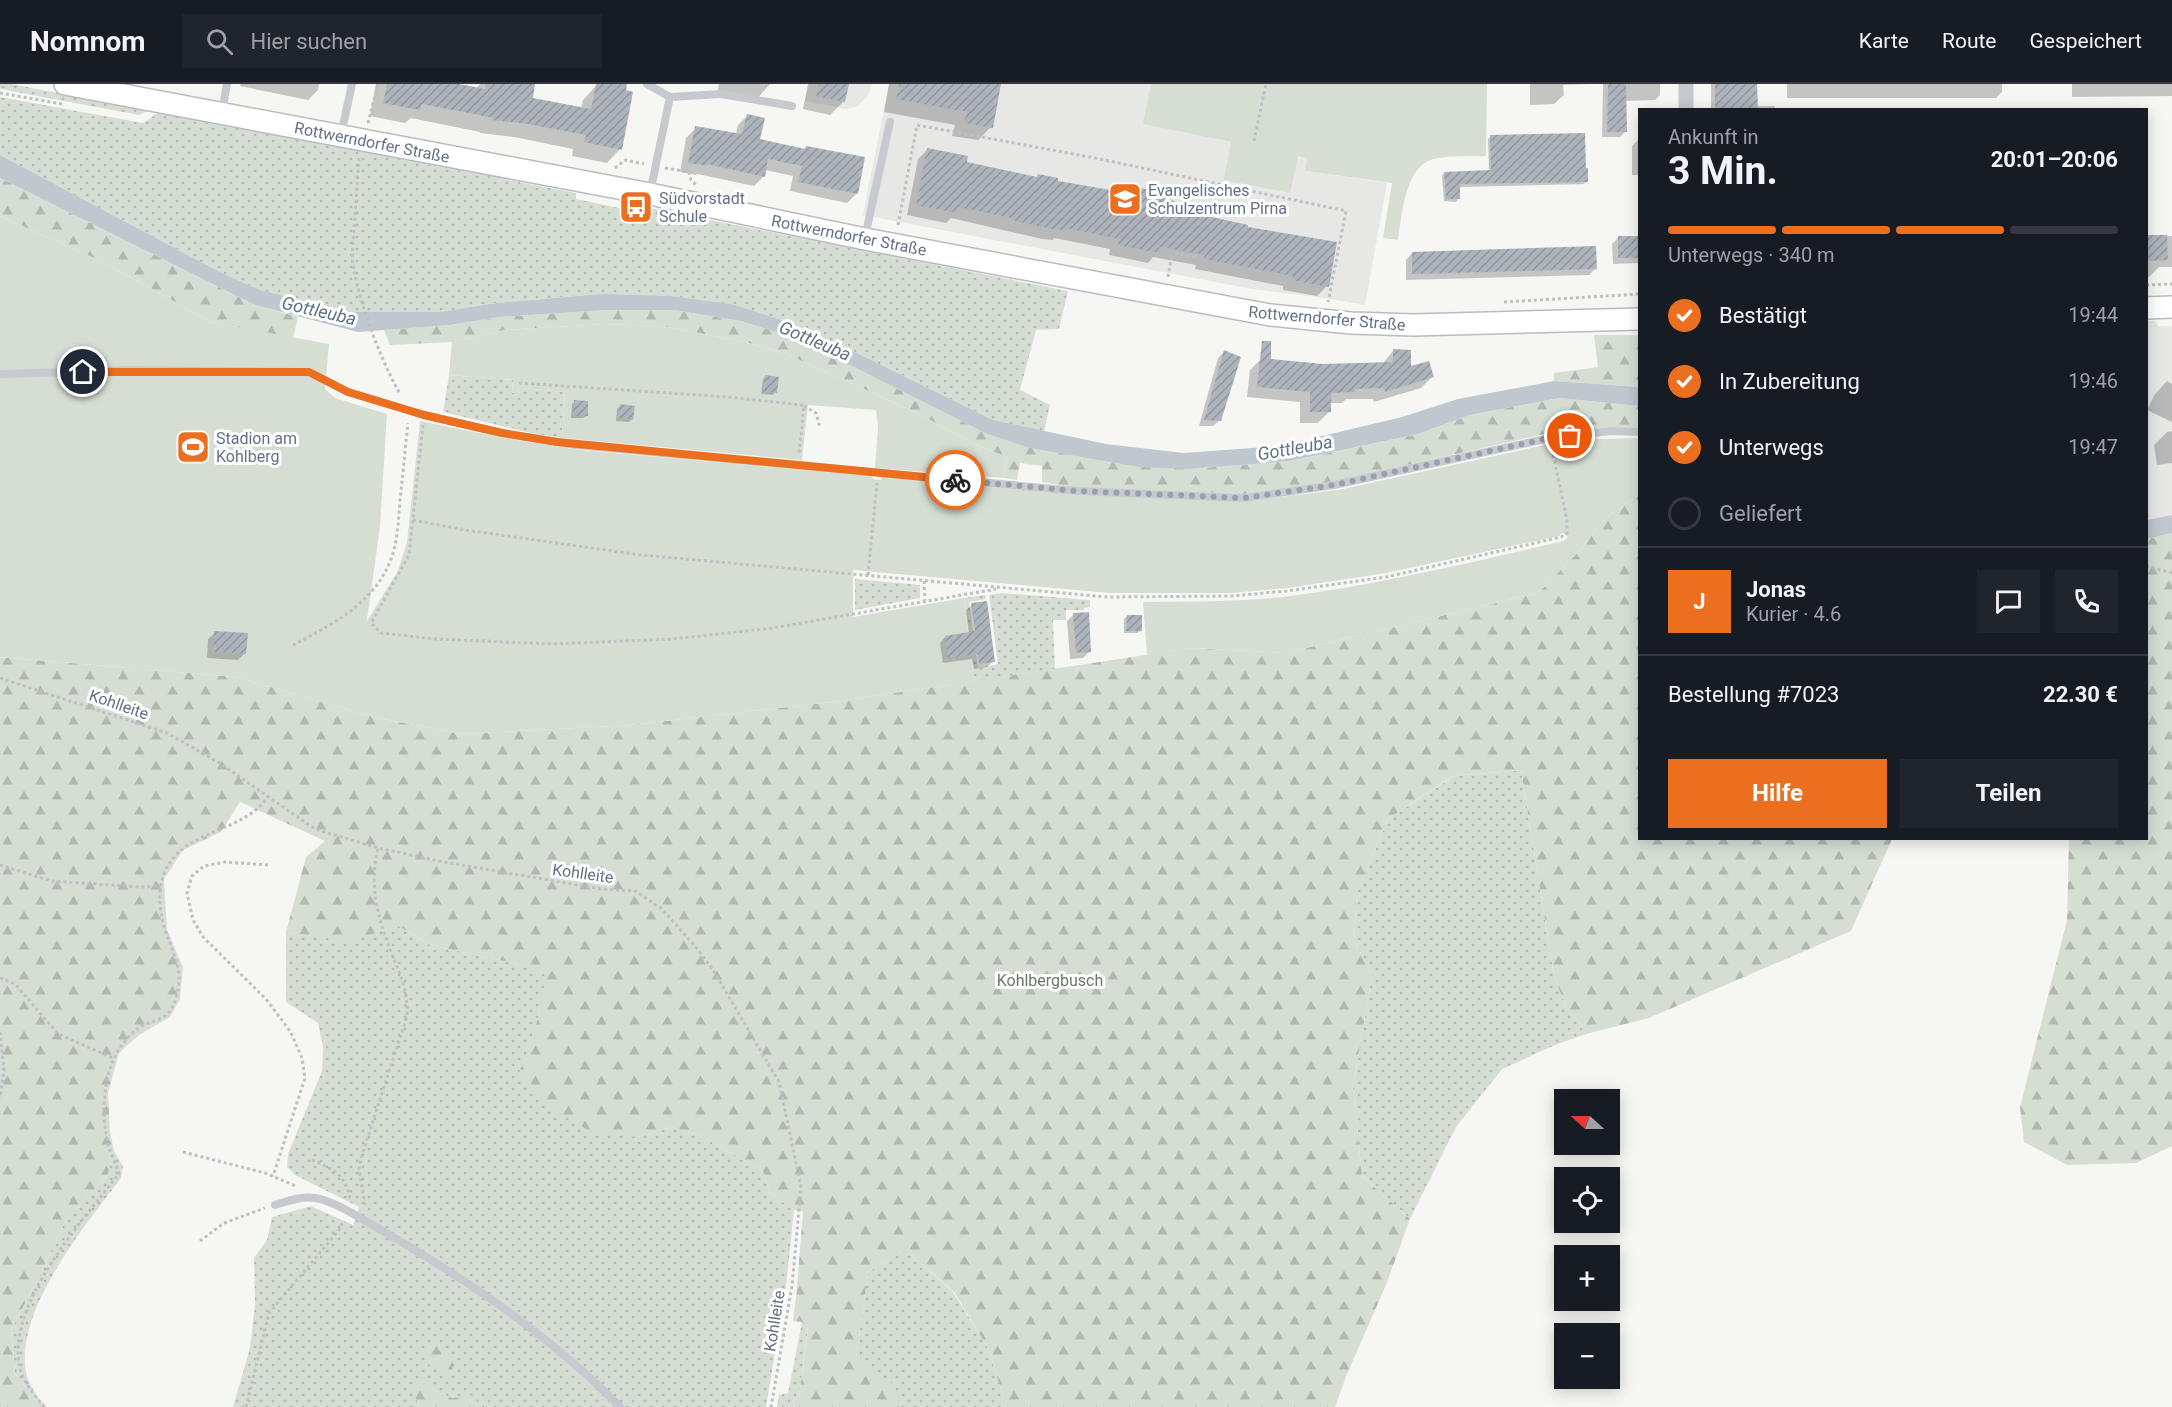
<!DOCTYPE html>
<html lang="de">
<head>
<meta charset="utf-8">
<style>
  body { margin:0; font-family:Roboto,sans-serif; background:#20242c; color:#f1f3f6; height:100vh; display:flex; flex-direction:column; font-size:22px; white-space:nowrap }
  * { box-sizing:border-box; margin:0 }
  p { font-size:20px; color:#9ea1a6 }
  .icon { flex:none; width:33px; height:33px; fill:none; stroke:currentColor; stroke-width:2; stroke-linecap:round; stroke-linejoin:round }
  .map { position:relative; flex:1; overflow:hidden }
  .side { position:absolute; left:1638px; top:24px; width:510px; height:732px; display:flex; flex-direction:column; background:#171b24; border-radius:0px; box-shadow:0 3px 15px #0003 }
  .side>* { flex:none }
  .needle { width:39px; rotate:291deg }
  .tools { position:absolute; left:1554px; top:1005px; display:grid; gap:12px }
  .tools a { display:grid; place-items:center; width:66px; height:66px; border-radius:0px; background:#171b24; box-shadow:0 3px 15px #0003; font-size:30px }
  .pin { position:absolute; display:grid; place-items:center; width:51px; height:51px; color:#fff; margin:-26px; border:3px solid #fff; border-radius:50%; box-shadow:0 2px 6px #0007 }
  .courier { position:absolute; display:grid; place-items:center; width:60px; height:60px; margin:-30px; border:4px solid #eb6f1f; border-radius:50%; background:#fff; color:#222; box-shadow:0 2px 8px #0007 }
  .summary em { font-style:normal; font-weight:700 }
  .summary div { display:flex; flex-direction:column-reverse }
  .summary { display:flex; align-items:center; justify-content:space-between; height:102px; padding:0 30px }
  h1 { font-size:39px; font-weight:700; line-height:45px }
  .bar { display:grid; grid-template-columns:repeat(4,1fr); gap:9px 6px; align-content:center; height:72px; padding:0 30px }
  .bar i { height:8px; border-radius:4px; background:#363941 }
  .bar .on { background:#eb6f1f }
  .bar p { grid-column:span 4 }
  .line { display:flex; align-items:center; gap:15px; padding:0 30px; border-top:2px solid #363941 }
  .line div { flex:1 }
  .round { display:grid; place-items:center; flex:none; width:63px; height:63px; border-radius:0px; background:#20242c }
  ol { padding:0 30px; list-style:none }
  li { display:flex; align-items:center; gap:18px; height:66px }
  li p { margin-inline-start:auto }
  li .icon { padding:6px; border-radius:50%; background:#eb6f1f; color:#fff; stroke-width:4 }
  li:last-child { color:#9ea1a6 }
  li i { width:33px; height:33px; border:3px solid #363941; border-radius:50% }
  .action { display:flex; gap:12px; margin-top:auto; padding:12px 30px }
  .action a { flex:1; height:69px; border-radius:0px; background:#eb6f1f; color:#fff; font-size:24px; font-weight:700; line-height:69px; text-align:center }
  .action a+a { background:#20242c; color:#f1f3f6 }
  header { display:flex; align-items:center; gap:36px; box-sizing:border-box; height:84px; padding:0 30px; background:#171b24; border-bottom:2px solid #363941 }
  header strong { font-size:28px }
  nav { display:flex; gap:33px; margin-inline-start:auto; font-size:21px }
  .search { width:420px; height:54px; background:#20242c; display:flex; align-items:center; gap:15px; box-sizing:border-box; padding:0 21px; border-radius:0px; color:#9ea1a6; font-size:22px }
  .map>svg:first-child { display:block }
  .built { fill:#e7e7e6 }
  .grass { fill:url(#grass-dots) }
  .forest { fill:url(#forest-firs) }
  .garden { fill:#d6ded4 }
  .water { fill:#bfc8cf }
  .shadow { fill:#0003 }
  .building { fill:url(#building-hatch) }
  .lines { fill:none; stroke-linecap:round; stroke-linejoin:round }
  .secondary-casing { stroke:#b8bcc1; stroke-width:24 }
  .path { stroke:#bdbfc2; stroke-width:3; stroke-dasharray:3 3; stroke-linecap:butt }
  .service { stroke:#c6c9cd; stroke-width:8 }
  .minor { stroke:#c6c9cd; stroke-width:15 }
  .secondary { stroke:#fff; stroke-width:21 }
  .done { stroke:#97a0ac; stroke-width:6; stroke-dasharray:0 10.8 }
  .route { stroke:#eb6f1f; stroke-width:8 }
  .labels { text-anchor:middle; stroke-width:6; stroke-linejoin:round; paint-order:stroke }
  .street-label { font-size:16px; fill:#647185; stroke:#fff }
  .poi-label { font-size:16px; fill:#647185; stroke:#fff; text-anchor:start }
  .park-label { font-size:16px; fill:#647c63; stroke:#fff }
  .water-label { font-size:18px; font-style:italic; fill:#5f7382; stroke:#fff }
</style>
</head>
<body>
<header>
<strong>Nomnom</strong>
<div class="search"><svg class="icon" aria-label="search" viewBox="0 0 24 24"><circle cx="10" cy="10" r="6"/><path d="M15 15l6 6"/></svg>Hier suchen</div>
<nav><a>Karte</a><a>Route</a><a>Gespeichert</a></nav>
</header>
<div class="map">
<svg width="2172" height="1323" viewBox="0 0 2172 1323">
  <defs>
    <pattern id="grass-dots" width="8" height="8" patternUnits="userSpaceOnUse" patternTransform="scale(1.5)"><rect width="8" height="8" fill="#d6ded4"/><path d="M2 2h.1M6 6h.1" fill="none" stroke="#b1b8b2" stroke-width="1.8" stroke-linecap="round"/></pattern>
    <pattern id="forest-firs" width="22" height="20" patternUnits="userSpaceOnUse" patternTransform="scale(1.5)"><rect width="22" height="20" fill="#d6ded4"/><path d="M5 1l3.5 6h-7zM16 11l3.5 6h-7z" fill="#b1b8b2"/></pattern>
    <pattern id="building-hatch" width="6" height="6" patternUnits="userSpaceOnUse" patternTransform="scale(1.5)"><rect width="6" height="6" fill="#aeb4bb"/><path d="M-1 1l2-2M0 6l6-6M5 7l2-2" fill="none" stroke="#91979e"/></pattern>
  </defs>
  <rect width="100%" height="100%" fill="#f6f7f3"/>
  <path class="built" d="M809,0H872L869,10L858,22L847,25L805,17Z
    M889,0H1151L1144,40L1307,74L1305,87L1387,99L1365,221L1325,214L1252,205L863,131Z
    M2147,237H2155L2158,242H2172V431L2147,436Z"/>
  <path class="grass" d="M0,0H12L148,27L139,31L0,5Z
    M0,13L143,39L158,29L576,109V115L638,128L640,122L1068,207L1059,245L1036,246L1020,306L1050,321L1044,348L993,336L861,271L779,235L732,220L601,210L496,219L439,228H352L260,206L220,188L0,71Z
    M449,291L513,296L512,309L521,304L565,308L562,354L531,349L443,328Z
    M855,495L920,501V514L855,526Z
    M1002,509L1090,516V523L1084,524V526H1066V536H1053L1055,585L974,597L964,514L985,511L986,515L969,518L978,584L998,580L989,511Z
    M1521,686L1554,892L1566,923L1586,950L1555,961L1502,985L1456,1043L1410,1135L1362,1092L1353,1003L1372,891L1354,856L1357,809L1388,735L1454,692Z
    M397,841L430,861L527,882L547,891L537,938L638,1053L671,1043L701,1052L763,1087L770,1109L794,1126L786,1203L766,1323H482L480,1320L457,1313L452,1314L431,1305L417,1317L423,1323H233L250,1264L255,1221L254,1174L267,1156L272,1133L311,1122L353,1141L359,1123L295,1091L287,1083L288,1070L322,987L323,963L318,939L286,918V848L351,857Z
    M114,1067L123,1082L121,1094C86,1141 15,1225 26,1288C28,1300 38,1314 47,1323H40L15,1289L11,1246L39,1193L66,1136L107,1092Z
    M906,1166L953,1208L989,1266L1006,1323H898L902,1319L856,1275L868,1188Z
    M802,1238L808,1243L799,1313L785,1323H777L779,1311L788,1309Z"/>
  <path class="forest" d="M0,94L255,221L298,233L293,254L211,238L105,179L0,132Z
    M606,226H674L741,237L776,248L858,285L985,349L1189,385L1291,377L1418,350L1470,331L1559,314L1639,322V344L1611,343L1549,349L1331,398L1244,410L1078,404L1042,398V382L1020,379L1017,396L1004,394L1007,373L974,360L917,329L784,269L741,257L662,242L604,240L505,246L452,258L390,261L384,246L450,241L500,233Z
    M1594,251H1639V303L1554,297V289L1598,283Z
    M1639,411L1640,754L1892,755L1851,847L1649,934L1586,950L1566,923L1554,892L1521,686L1453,692L1388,735L1357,809L1354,856L1372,891L1353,1003L1362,1092L1410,1135L1386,1201L1347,1290L1335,1323H1006L989,1266L954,1208L906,1166L868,1188L856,1275L892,1299L902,1320L898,1323H785L799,1313L808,1244L802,1238L793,1237L797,1205L803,1127L794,1126L770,1109L763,1087L701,1052L671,1043L638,1053L591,1048L540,1017L518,992L537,938L546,891L527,882L430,861L397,841L351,858L286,848L306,773L325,757L240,718L221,748L183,766L164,795L167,846L183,883L180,915L170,933L139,951L119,969L108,1009L110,1048L114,1067L107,1092L66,1136L39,1193L11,1246L15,1289L40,1323H0V573L236,593L378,634L461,650L631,641L840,617L1192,564L1285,569L1538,509L1582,464L1598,443L1612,429Z
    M2172,449V1062L2136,1079L2067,1081L2024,1058L2020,1023L2067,836L2069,755L2146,754L2147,455Z
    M435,1258C447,1265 456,1272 452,1287L445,1289L429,1281L423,1265Z
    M425,1289L431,1305L452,1314L471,1311L482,1323H423L417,1317L412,1302Z"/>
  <path class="garden" d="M1151,0H1487L1486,72C1470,73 1450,71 1434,75C1405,81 1402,132 1398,156L1383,154L1392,99L1305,87L1307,74L1298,72L1290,109L1224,96L1231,58L1143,40Z
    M0,132L105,179L211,238L329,260L325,305L335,314L387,330L380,443L366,543L367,537L398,487L407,458L420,337L503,354L580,366L872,392L873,395L881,396L882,393L1079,411L1248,417L1338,406L1545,361L1548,363L1556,361V356L1639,354V411L1612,429L1598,443L1582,464L1538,509L1285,569L1192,564L1147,571L1143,518C1192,517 1241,518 1290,512C1382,500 1473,478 1564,457L1568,453L1562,449L1559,452L1386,489L1288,504L1231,509H1110L853,486V533L964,514L974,597L840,617L631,641L461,650L378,634L236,593L0,573Z
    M604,240L662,242L741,257L784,269L917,329L974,360L1007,373L1004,394L875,384L878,342L876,326L808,321L802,376L562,354L565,308L522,304L520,310L512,309L513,296L449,291L452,258L505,246Z"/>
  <path class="water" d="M0,71L220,188L260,206L352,228H439L496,219L601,210L668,212L732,220L779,235L861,271L993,336L1106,360L1184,369L1280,362L1402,333L1458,315L1554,297L1639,303V322L1559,314L1470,331L1418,350L1290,377L1189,385L1139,383L1030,364L985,349L858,285L776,248L741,237L674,226H606L500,233L450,241L358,248L255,221L0,94Z
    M2172,431V449L2147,455V436Z"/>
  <path class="shadow" d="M241,0H319L318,6L308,16L240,2Z
    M376,0H452L476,5L480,0H526L531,15L581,25L583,16L596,2L616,0L620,65L607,79L572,72L573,65L514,53L480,49V48L411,34L405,39L370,32Z
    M719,0H770L756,16L717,9Z
    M808,0H847L844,17L830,31L803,25Z
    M889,0H999L991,43L978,56L952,52L955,41L884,28Z
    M1530,0H1589L1563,1L1564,11L1554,20L1530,21Z
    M1603,0H1660V11L1655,16L1625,17L1626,47L1620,53H1602Z
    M1711,0H1756V22H1775V26H1711Z
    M1787,0H2002V8L1996,14H1787Z
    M2072,0H2172V12L2072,13Z
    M747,32L758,56L803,66L806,63L857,109L847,119L790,107L793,92L765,86L763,93L754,102L697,90L696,91L680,88L686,54L696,44L736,50L738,41Z
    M1491,52L1587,97L1584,100L1459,103L1458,115L1456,118L1444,117L1442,92L1444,89L1489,88L1488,55Z
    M1639,55L1640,91H1632V62Z
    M928,65L965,79L1036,94L1038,91L1056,98L1124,110L1130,104L1168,116L1327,202L1317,212L1283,206V202L1195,185L1196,181L1153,173L1148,179L1109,171L1110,165L1054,154L1053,156L1042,155L951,134L946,139L907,131L918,75Z
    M2146,152H2172V183H2159L2146,196Z
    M1640,153V179L1613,180L1612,160L1618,154Z
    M1412,169L1595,185L1589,191L1406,196V176Z
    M1394,266L1409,284L1432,293L1421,304L1374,318L1373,315H1346L1342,319H1329V328L1318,339H1300V318L1247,313L1250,286L1261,275L1323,281L1383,279Z
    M1224,268L1220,336L1213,342H1199L1218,274Z
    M766,292L775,309L772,311L761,310L763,295Z
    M2167,297L2172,300V338L2147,326L2155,310Z
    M575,317L586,332L583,334H571L572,320Z
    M620,322L632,335L629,338L616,337L617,325Z
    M2172,347V379L2157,381L2154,361L2167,348Z
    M972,521L993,577L987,583L974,585L972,575L943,579L940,559L945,553L969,549L966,526Z
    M1074,530L1090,567L1083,574L1070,575L1067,537Z
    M1127,532L1140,547L1137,549H1124V535Z
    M215,549L245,569L238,576L207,574L208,555Z"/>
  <path class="building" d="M387,0H459L485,5L486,0H535L533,14L591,25L596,0H627L626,6L633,8L622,66L584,58L586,51L528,40L492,36L493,34L479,31L422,20L420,26L383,19Z
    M819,0H849L845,18L816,12Z
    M899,0H1001L993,44L964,39L967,28L896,15Z
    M1608,0H1626L1627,48H1607Z
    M1715,0H1757L1758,26H1715Z
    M747,30L765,34L760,55L805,65L806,62L865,73L858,110L798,98L802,82L768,75L765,93L707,80V82L688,79L695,42L742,50Z
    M1585,49L1586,84H1588V98L1460,100V115H1446L1444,88L1491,86L1490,51Z
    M927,64L968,72L967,78L1037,93L1038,90L1058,94V97L1128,109L1130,102L1170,110V115L1198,130L1248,141V143L1337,158L1329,203L1292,196L1293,192L1204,175L1205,171L1160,163L1159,169L1118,161L1120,155L1065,144L1064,146L1052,145L1024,139L1011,136L1012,134L958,123L957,129L916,121Z
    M2146,151H2167L2168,176L2146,177Z
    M1618,152H1640V174H1618Z
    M1596,162L1597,185L1412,190V168Z
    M1262,257H1271V275L1323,280L1393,278V265L1411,266V282L1429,277L1434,293L1385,308L1384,304L1355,305V308L1331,309V328H1310V308L1257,303Z
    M1224,266L1241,273L1221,337L1204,336Z
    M765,291L779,293L777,309L763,308Z
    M574,316L588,317V332H573Z
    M620,320L635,322L633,336L618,334Z
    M987,517L995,578L979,580L978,570L948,574L945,552L975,547L971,519Z
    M1089,528L1091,568L1076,569L1073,529Z
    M1127,531H1142V547H1126Z
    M214,547L248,549L246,570L213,568Z"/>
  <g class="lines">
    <defs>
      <path id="secondary" d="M65,0L650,110L865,155L1270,231L1351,239L1414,241L1640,235
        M2146,224L2172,223"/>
    </defs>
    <use href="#secondary" class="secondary-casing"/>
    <path class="path" d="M0,9L62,20
      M368,39L378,0
      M1254,57L1266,0
      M359,74L352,174L354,187C363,228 380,274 400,310
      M615,84L625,76L644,80
      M665,84L689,88L691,96L696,101
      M898,141L917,41L1095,74L1346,127L1328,218
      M1168,193L1171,175L1177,170L1197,173V170
      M2146,201L2172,200
      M1504,218L1640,210
      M519,299L728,313L801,321L804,322L799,370
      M804,322L816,329L820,344
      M423,341L409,471L371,539L381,549L436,555L552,560L672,555L773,544L996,505
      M413,436L465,446L641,471L1107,513L1231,512L1287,507L1386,493L1561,453L1567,449V436L1552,365
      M2146,482L2172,489
      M868,491L877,399
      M924,497L925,516
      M293,561C330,542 372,520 389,480C398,460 398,438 400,416C403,391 405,365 408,339
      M0,594L167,649L218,678L315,745L378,764L444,778L601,805L635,807L662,825L695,862L713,886L779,998L801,1103L792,1202L771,1323
      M0,781L51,797L141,803L160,802
      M268,781L225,778L204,782L192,792L187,809L193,836L203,853L266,915L290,947L302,974L305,994L273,1092
      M0,894L15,900L58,950L113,974
      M0,948L4,986L0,1014
      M183,1068L265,1089L296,1102
      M312,1076C333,1085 346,1091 350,1115
      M365,1121L359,1085L362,1071L407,932C409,906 397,884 388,860C376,829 370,797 378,764
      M200,1157L224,1139L265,1124
      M44,1323C35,1312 23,1298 20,1284C5,1221 83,1136 119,1090C116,1080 111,1070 108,1060C99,1020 104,968 140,943C147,938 158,937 165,932C175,924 179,907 179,894C179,882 174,871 170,859C160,835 154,804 169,780C191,745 246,747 268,712
      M246,1323L269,1229L339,1146L343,1138"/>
    <path class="service" d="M647,0L670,13L650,109
      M670,13L721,10L792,22
      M222,28L227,0
      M341,51L352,0
      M865,153L890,38
      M0,290L125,286L309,288L348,308L424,331L502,349L576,361L1077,407L1244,414L1334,401L1550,354L1611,347L1640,348
      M275,1121C288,1117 301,1112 315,1114C335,1117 363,1136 381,1146C466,1195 551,1252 620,1323"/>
    <path class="minor" d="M1686,0V26"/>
    <use href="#secondary" class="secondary"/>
  </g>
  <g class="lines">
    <path class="done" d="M955,396L1077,407L1244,414L1334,401L1550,354L1570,352"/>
    <path class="route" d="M83,288H309L348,308L424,331L502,349L557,358L955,396"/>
  </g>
  <defs>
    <symbol id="school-square" viewBox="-11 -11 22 22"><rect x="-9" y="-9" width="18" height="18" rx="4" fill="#eb6f1f" stroke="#fff"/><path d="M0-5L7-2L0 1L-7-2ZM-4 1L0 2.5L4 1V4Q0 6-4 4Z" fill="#fff"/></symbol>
    <symbol id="bus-square" viewBox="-11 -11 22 22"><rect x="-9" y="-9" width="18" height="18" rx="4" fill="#eb6f1f" stroke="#fff"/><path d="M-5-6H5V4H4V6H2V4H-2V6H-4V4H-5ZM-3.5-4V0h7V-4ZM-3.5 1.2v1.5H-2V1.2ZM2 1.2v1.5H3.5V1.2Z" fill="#fff"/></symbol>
    <symbol id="stadium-square" viewBox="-11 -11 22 22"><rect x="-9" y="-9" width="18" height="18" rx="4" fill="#eb6f1f" stroke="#fff"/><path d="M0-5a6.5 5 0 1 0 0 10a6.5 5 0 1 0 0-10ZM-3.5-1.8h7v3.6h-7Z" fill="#fff"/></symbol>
  </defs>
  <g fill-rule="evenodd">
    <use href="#school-square" x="1106" y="96" width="38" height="38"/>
    <use href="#bus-square" x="617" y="104" width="38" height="38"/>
    <use href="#stadium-square" x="174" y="344" width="38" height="38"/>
  </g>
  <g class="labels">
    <g class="street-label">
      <text transform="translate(372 58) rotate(11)" y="6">Rottwerndorfer Straße</text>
      <text transform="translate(849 151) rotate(11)" y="6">Rottwerndorfer Straße</text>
      <text transform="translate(1327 234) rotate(5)" y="6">Rottwerndorfer Straße</text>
      <text transform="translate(119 620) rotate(19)" y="6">Kohlleite</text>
      <text transform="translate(583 789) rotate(8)" y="6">Kohlleite</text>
      <text transform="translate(774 1237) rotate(-81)" y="6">Kohlleite</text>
    </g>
    <g class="poi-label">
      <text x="1148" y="112">Evangelisches<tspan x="1148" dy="18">Schulzentrum Pirna</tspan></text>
      <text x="659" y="120">Südvorstadt<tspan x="659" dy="18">Schule</tspan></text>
      <text x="216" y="360">Stadion am<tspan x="216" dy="18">Kohlberg</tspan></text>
    </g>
    <g class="park-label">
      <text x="1050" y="902">Kohlbergbusch</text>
    </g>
    <g class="water-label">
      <text transform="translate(319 227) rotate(13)" y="6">Gottleuba</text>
      <text transform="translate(815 257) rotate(23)" y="6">Gottleuba</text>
      <text transform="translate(1295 364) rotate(-10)" y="6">Gottleuba</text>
    </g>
  </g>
</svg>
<div class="tools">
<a><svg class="needle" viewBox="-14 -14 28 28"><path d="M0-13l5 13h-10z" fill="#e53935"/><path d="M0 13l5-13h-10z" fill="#9ea1a6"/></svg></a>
<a><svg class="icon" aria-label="locate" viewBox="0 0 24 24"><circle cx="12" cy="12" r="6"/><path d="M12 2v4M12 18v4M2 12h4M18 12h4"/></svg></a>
<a>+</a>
<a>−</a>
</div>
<div class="pin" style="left:1570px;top:352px;background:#ea580c"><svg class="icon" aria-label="bag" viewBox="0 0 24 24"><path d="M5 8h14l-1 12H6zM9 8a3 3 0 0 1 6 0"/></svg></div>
<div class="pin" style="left:83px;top:288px;background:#1f2937"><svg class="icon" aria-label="home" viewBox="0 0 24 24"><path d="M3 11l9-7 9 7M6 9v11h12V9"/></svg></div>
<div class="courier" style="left:955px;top:396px"><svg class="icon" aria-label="bike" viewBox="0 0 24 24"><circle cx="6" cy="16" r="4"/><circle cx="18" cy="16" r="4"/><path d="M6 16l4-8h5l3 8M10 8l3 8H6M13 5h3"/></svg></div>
<section class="side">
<div class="summary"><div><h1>3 Min.</h1><p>Ankunft in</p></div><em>20:01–20:06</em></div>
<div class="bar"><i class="on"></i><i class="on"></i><i class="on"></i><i></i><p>Unterwegs · 340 m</p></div>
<ol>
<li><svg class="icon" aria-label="check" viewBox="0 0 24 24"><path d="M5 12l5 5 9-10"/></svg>Bestätigt<p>19:44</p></li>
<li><svg class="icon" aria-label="check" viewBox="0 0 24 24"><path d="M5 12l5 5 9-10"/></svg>In Zubereitung<p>19:46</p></li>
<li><svg class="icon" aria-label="check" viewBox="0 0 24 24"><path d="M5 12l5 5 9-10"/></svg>Unterwegs<p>19:47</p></li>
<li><i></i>Geliefert</li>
</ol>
<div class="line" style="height:108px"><b class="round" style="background:#eb6f1f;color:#fff">J</b><div><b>Jonas</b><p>Kurier · 4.6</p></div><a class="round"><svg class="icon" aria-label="chat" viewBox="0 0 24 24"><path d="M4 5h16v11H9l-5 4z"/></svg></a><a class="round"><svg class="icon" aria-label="phone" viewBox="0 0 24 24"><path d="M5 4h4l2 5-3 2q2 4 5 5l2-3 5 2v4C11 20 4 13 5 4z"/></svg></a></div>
<div class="line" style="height:78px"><div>Bestellung #7023</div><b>22.30 €</b></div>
<div class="action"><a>Hilfe</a><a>Teilen</a></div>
</section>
</div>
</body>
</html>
